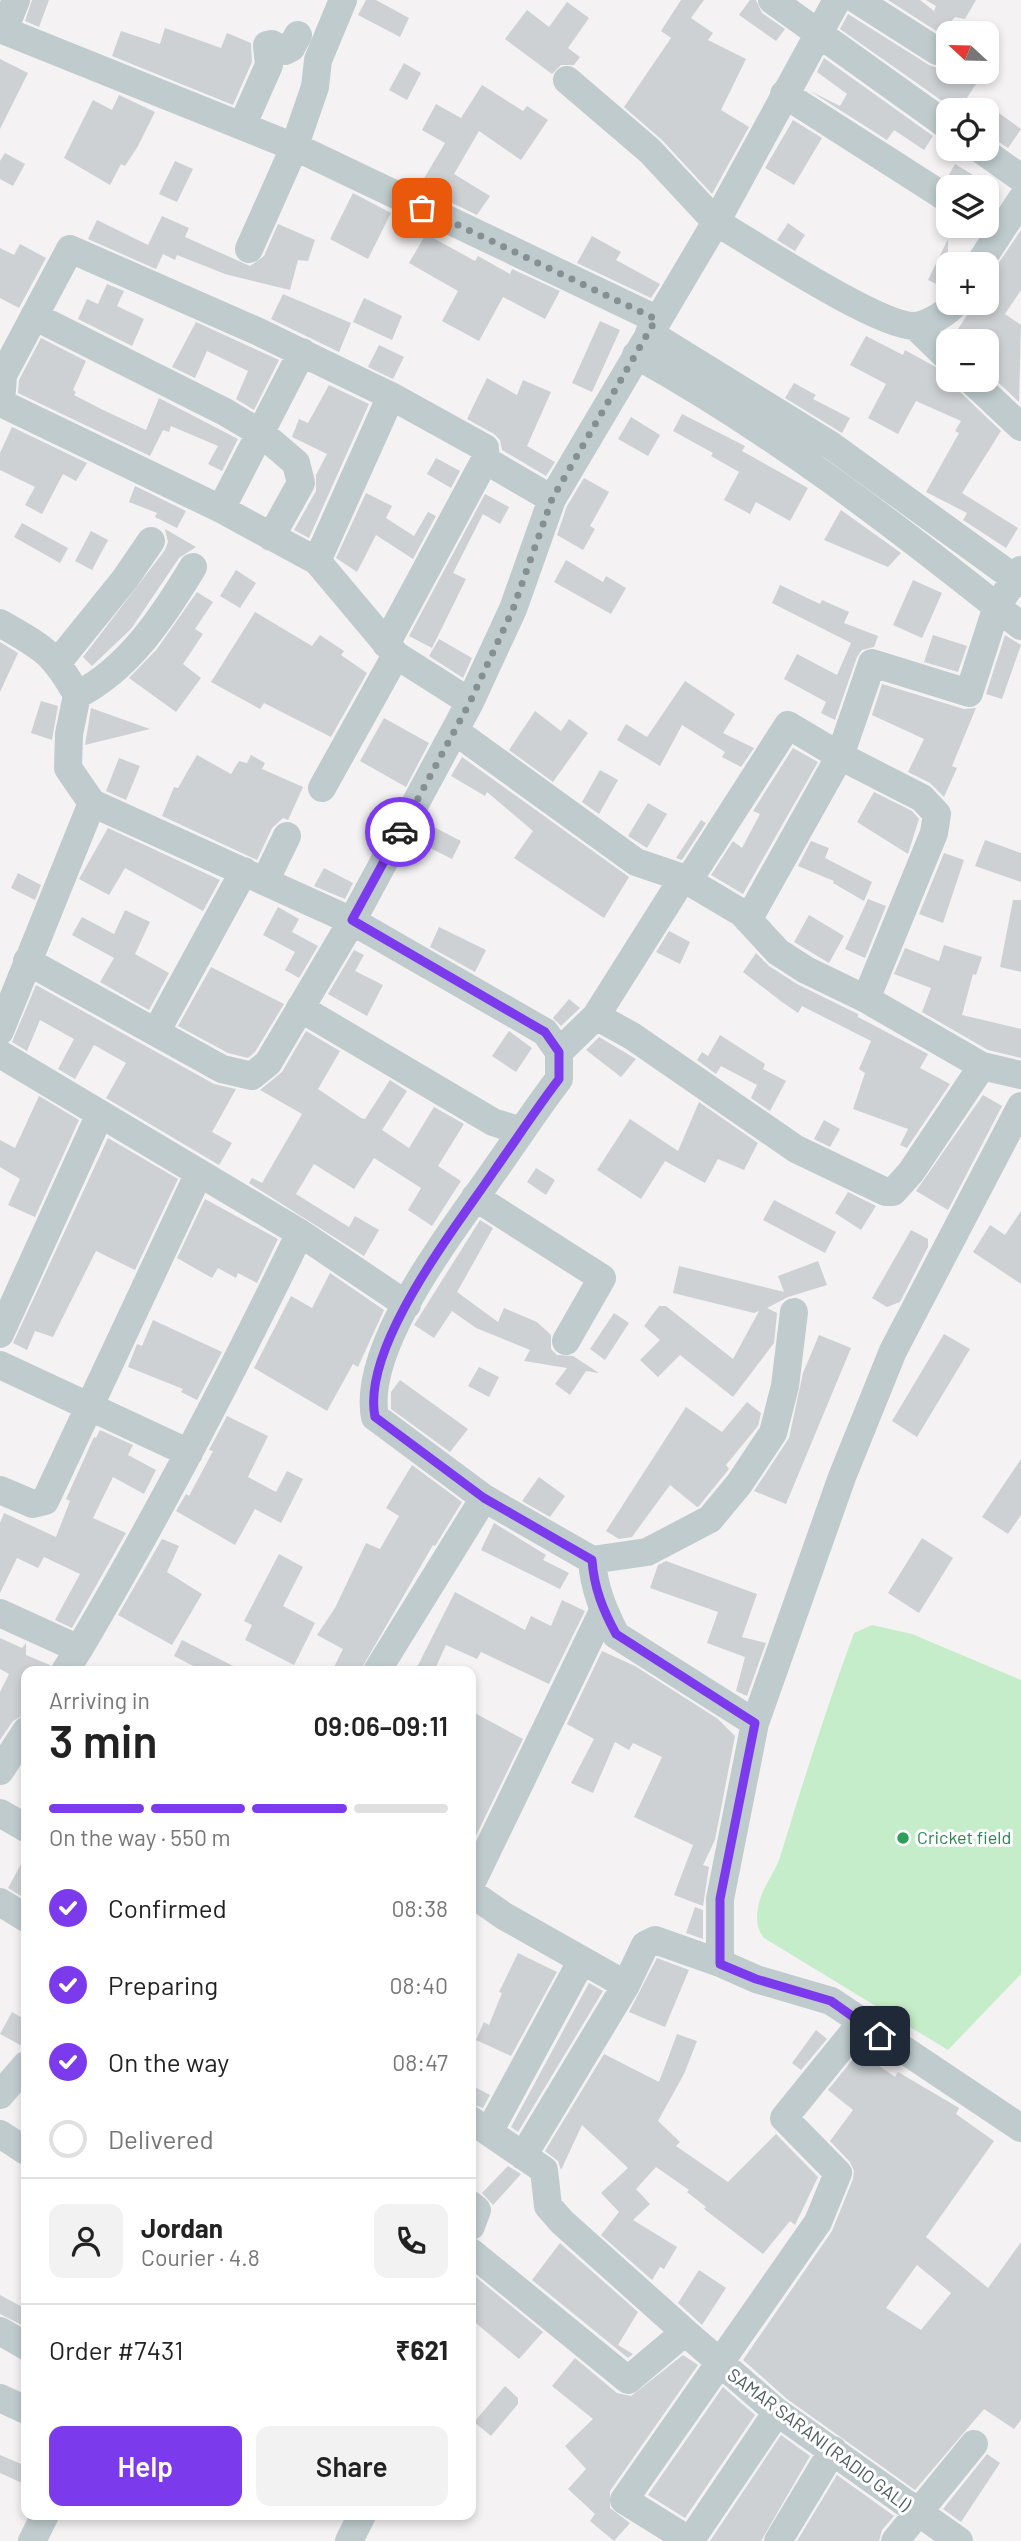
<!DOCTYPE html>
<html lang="en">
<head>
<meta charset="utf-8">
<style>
  body { margin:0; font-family:Barlow,sans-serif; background:#f2f2f2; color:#222; height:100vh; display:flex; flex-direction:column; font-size:26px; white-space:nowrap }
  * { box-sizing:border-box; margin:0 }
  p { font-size:23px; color:#767676 }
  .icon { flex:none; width:38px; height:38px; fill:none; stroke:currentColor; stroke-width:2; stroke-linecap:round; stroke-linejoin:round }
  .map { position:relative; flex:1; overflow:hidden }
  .details { position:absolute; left:21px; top:1666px; width:455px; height:854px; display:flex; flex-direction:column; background:#fff; border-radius:14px; box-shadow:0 4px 10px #0003 }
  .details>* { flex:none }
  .needle { width:46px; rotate:292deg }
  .fabs { position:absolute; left:936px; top:21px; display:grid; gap:14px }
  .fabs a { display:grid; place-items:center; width:63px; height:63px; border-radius:14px; background:#fff; box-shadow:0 4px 10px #0003; font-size:35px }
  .pin { position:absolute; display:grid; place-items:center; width:60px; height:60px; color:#fff; margin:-30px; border-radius:14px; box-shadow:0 4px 10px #0006 }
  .courier { position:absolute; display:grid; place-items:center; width:70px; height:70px; margin:-35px; border:5px solid #7c3aed; border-radius:50%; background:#fff; color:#222; box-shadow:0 2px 9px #0007 }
  .summary em { font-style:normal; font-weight:600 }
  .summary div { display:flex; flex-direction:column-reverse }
  .summary { display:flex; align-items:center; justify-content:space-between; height:119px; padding:0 28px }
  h1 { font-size:46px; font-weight:600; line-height:52px }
  .bar { display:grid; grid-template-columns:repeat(4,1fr); gap:10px 7px; align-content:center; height:84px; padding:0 28px }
  .bar i { height:9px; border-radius:5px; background:#e0e0e0 }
  .bar .current { background:#7c3aed }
  .bar p { grid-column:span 4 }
  .line { display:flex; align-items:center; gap:18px; padding:0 28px; border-top:2px solid #e0e0e0 }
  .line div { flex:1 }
  .round { display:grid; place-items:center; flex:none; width:74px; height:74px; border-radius:14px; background:#f2f2f2 }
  ol { padding:0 28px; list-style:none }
  li { display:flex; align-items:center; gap:21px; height:77px }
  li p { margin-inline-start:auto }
  li .icon { padding:7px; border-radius:50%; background:#7c3aed; color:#fff; stroke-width:4 }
  li:last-child { color:#767676 }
  li i { width:38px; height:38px; border:4px solid #e0e0e0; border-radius:50% }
  .cta { display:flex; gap:14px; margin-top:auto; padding:14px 28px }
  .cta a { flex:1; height:80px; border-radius:14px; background:#7c3aed; color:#fff; font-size:28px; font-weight:600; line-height:80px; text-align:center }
  .cta a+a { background:#f2f2f2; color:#222 }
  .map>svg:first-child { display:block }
  .green { fill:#c6edc9 }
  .building { fill:#cdd1d4; fill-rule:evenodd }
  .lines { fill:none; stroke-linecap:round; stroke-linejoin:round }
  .minor { stroke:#bfcbcd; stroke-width:28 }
  .done { stroke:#869092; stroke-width:7; stroke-dasharray:0 12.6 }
  .route { stroke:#7c3aed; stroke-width:9 }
  .leisure-dot { fill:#2e9e5b; stroke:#fff; stroke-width:2.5 }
  .labels { text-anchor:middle; stroke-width:6; stroke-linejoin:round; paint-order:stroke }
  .leisure-label { font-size:18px; fill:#27864d; stroke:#fff; text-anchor:start }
  .street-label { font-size:18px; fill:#4b5b5e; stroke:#fff }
</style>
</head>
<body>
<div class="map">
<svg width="1021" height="2541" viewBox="0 0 1021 2541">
  <rect width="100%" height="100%" fill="#f4f2f3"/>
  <path class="green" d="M872,1625L912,1634L1021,1680V1974L948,2050L764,1938C757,1929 756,1920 758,1908C761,1887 776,1873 781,1854C804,1779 827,1706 854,1633Z"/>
  <path class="building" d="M32,0H49L39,27L25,21Z
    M366,0H376L409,18L400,37L358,15Z
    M681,0H704L691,18L713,33L708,40L746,59L721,110L749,127L712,194L662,140L624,107L671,38L661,31Z
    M750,0H756L762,13L785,29L776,41L739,15Z
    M888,0H920L934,11L936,6L926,0H976L965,19L955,17L941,34Z
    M567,2L589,18L568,48L580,57L574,65H561L552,74L505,39L527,10L549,27Z
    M848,14L929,65L937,68L947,63L948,72H984L959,110H955L840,29Z
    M165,28L221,48L227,33L251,43L252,62L233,105L112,56L121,31L160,44Z
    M824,58L933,136L924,150L894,130L887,140L810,91L840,106L847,94L817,72Z
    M0,59L28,73L0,129Z
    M404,63L421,73L407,100L389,90Z
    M482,85L523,111L527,106L548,120L521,160L479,131L454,174L490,196L477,215L419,187L445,143L422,130L436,104L461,118Z
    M119,95L155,112L138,146L125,166L121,164L110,185L64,158L93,100L112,110Z
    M996,111L1021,129L1008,148L987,134V123Z
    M793,120L822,138L794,185L765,168Z
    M5,153L25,164L13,186L0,179V161Z
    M175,161L193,169L177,202L159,194Z
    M955,164L993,187H959L947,178Z
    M353,193L391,213L368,259L330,239Z
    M162,216L189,228L185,237L250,266L264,256L278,224L315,240L308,261L298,260L290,290L225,274L177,255L175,260L163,254L156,269L88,239L97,220L148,245Z
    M788,223L805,235L795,251L777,240Z
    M1021,230V290L1005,314L1021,325L1019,402L987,372V341H955L952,338L975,303H987V280Z
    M426,234L475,261L478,256L510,274L512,269L560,291L545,319L503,297L479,341L442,321L458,291L409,263Z
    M592,236L621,252L616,260L660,284L651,298L577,263Z
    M948,239V288L947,289L928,280Z
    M20,244L46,258L19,308L0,298V248L14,255Z
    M107,284L124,291L117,306L144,319L132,346L78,319L87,299L98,304Z
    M283,294L351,323L339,352L271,319Z
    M364,298L402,316L392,340L353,322Z
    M600,321L620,330L592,392L572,383Z
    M196,322L279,360L254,410L236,399L248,371L207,351L195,378L172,367Z
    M866,336L903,355L905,350L948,374V380H955L960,392L1001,431L962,493L1018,528L1006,548L963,520L967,513L926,492L959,433L955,431L961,421L916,401L898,434L868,418L886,384L850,365Z
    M41,338L86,361L73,390L76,392L74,395L103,410L146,430L159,398L238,439L222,471L208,464L218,446L171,426L169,432L163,430L150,456L18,393L19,380Z
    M379,345L404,357L393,379L368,367Z
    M487,378L517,395L523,380L551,392L527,446L555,462L546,476L502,450L500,440L494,434L467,419Z
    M794,383L816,395L813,399L850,418L842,433L785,398Z
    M329,385L369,404L309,538L294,530L316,491V475L327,454L292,437L299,419L308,423Z
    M682,414L745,446L742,451L808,488L790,521L756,502L750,514L724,500L739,472L711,456L713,453L673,431Z
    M631,417L660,435L648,456L618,439Z
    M12,427L87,463L76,481L63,474L42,514L25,505L35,487L0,470V453Z
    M436,458L460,471L451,488L427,474Z
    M584,478L609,492L590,526L595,529L583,550L557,535L567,506Z
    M135,486L186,511L177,528L155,517L157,513L129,502Z
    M366,493L392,506L386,518L414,536L428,512L436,516L413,559L376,535L357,572L336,558Z
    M485,494L509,507L500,524L483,514L453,573L466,579L432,648L409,636Z
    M841,510L901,553L888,567L824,540Z
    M22,523L68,548L60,563L14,537Z
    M165,529L196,547L179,558L131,629L92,666L83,657L165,550L168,542Z
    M91,531L108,540L92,570L75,561Z
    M566,560L603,582L606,576L626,588L611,614L554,582Z
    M236,570L256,583L240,608L220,596Z
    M913,580L942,593L922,638L893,625Z
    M780,585L820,604L822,600L849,612L844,623L878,636L874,647L862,650L857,657L835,720L821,713L826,702L784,679L797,654L837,675L851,643L772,603Z
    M197,592L213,602L195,629L203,634L183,664L201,678L176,712L129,678L157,649Z
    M255,612L312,646L320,635L344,651L341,655L367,673L331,737L264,703L260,709L211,682Z
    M933,635L967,646L958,672L924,662Z
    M1005,635L1021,645L1002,699L986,694Z
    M439,639L472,658L463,678L429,656Z
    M0,642L18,653L0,692Z
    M685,681L735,714L723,733L754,748L741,767L722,757L725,752L682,725L660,766L617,740L626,724L647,737Z
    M882,684L964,709L976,708L952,766L957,768L944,797L930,783L908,772L924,739L872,715Z
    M41,701L58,706L52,740L31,733Z
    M91,708L150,729L85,745Z
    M535,711L561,731L569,719L588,733L553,782L509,750Z
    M384,718L429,743L406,787L360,761Z
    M793,748L818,762L743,894L711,875L733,841L742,848L760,814L753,811Z
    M197,755L231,774L239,761L247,763L251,755L265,763L262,769L303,787L288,820L283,818L272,828L257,860L162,816L174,787L178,788Z
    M462,757L629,877L604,918L514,858L533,831L487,792L485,796L451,776Z
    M119,758L140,766L126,800L106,791Z
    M600,770L618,780L599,814L582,802Z
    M874,792L912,811L919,819L908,854L857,822Z
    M648,803L667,814L647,848L628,836Z
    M701,820L706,823L682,860L676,858Z
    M426,823L461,841L452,859L416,841Z
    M108,828L220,880L203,911L125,868L109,895L79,879Z
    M985,840L1021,853V882L975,866Z
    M811,841L829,848L825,858L872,882L864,901L833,883L834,881L798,866Z
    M944,853L964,860L943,923L919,914Z
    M324,868L353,883L345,899L314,886Z
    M18,873L41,885L35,900L11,888Z
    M868,899L886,906L865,958L845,949Z
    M1013,900H1021V972L1000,967Z
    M278,907L299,919L292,932L318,946L299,978L285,970L295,952L263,935Z
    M125,910L150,922L135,954L169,973L149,1010L100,982L114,958L72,935L82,917L114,934Z
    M809,915L844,936L829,963L794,942Z
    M439,927L486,950L475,972L430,947Z
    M669,931L690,942L680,964L656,952Z
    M944,945L982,957L976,975L973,974L962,1015L1021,1029V1058L988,1050L922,1012L931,988L894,974L905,948L939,961Z
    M354,950L364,955L355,971L383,985L367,1016L328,994Z
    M756,953L769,966L797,984L858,1014V1017L928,1054L920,1068L950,1084L907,1148L900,1145L908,1129L853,1109L865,1073L859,1069L871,1041L802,1006L798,1013L782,1002L743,972Z
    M211,967L284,1004L255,1052L248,1058L228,1053L178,1026Z
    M36,985L214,1084L236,1089L212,1132L232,1143L219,1165L106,1098L126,1063L94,1045L75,1079L58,1069L74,1039L40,1020L27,1051L12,1042Z
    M569,999L580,1008L561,1026L553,1018Z
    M306,1031L340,1051L318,1089L361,1118L365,1119L390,1080L407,1091L382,1130L409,1148L434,1107L464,1124L438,1166L461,1181L432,1226L408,1210L421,1188L374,1158L354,1189L314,1164L296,1194L349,1227L355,1216L379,1230L364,1256L249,1183L252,1178L262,1183L302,1114L260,1090L282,1072Z
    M509,1031L532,1048L516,1072L492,1056Z
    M720,1035L765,1064L763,1069L786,1081L770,1111L751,1098L757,1085L721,1066L716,1074L697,1060L702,1052L708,1056Z
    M599,1037L636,1059L621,1077L586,1050Z
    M983,1095L1002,1106L948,1210L916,1191Z
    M39,1096L79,1120L35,1217L8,1205L20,1179L0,1167V1140L15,1148Z
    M699,1102L758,1143L744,1170L718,1159L705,1183L665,1161L641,1199L597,1170L630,1119L678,1151Z
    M824,1120L840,1129L830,1147L814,1139Z
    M108,1138L178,1179L135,1270L96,1251L53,1337L35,1331L27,1350L13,1343Z
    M536,1168L555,1180L546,1195L527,1182Z
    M848,1192L876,1206L861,1230L835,1213Z
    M205,1199L278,1239L257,1283L238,1273L236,1278L218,1268L212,1278L177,1258Z
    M774,1200L836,1232L825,1253L763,1220Z
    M1021,1211V1284L973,1252L990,1225L1005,1235Z
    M480,1220L493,1228L457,1292L498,1322L504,1308L537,1322L551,1335V1349L557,1355L573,1356L599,1373L586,1371L570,1395L555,1384L567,1368L524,1361L530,1350L476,1328L452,1311L434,1338L414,1325Z
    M911,1230L928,1239V1247L900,1302L887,1307L872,1298Z
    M818,1261L827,1285L788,1297L767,1308L777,1313L774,1343L733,1397L680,1355L658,1377L640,1360L660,1340L644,1326L659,1306H666L733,1359L759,1311L754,1313L673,1293L679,1266L784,1292L778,1276Z
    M330,1273L384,1310L358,1367L353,1364L327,1411L254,1368L291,1296L312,1308Z
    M614,1313L629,1323L605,1360L590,1349Z
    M153,1320L222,1352L197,1400L181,1392L183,1389L128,1367L137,1344L142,1346Z
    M944,1334L970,1349L917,1437L892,1421Z
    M819,1335L851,1348L786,1504L754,1491L789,1438L803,1373Z
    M479,1367L499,1377L489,1397L468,1386Z
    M400,1380L468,1429L450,1452L391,1409V1392Z
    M747,1402L761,1413L758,1426L726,1465L729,1469L699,1506L697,1507L670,1485L632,1537L619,1539L606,1531L686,1407L722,1432Z
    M227,1416L268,1436L248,1477L276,1492L287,1471L303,1479L281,1523L255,1509L235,1545L176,1511L186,1494L189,1496L213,1451L209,1450Z
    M100,1430L133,1445L128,1455L156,1470L144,1494L113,1477L93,1518L126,1533L72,1628L55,1620L80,1574L44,1557L38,1568L17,1558L0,1593V1523L4,1513L56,1537L70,1501L66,1499L94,1437L96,1438Z
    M1021,1459V1515L1008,1534L982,1517Z
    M412,1465L462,1502L435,1546L433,1545L360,1671H332L343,1649L317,1635L335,1608L366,1543L380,1549L399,1516L386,1508Z
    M539,1477L565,1496L550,1517L522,1501Z
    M494,1523L546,1555L543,1560L569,1573L560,1589L481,1550Z
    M922,1538L953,1558L919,1613L888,1593Z
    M162,1539L179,1546L167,1572L202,1594L172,1645L118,1615Z
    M279,1554L303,1567L283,1606L315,1623L294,1665L245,1640L252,1625L244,1621Z
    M666,1561L757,1594L742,1637L766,1643L747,1696L736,1691L745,1657L707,1643L718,1612L650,1588L658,1565Z
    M455,1592L525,1630L531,1616L551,1626L562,1600L585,1611L549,1684L481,1652L477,1659L446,1645L434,1671H415Z
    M0,1638L22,1648L26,1643V1655L50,1665L49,1671H26V1714L13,1721L0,1740V1692L9,1674L0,1669Z
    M182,1640L243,1671H203L174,1656Z
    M602,1651L635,1666L718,1719L735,1736L715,1840L703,1865L709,1867L703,1906L674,1895L693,1845L634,1817L662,1757L633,1743L629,1750L615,1742L593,1793L571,1783L594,1739L567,1724Z
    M471,1711L523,1739L471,1846Z
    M26,1855V1899L8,1888Z
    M695,1907L703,1910V1939L686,1933Z
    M518,1953L557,1972L511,2056L476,2040L484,2022L489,2025L502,1993L499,1992Z
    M657,1958L689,1970L665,2027L629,2012Z
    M589,1983L603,1991L518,2132L511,2127Z
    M12,2012L26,2020V2048L0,2034Z
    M816,2030L827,2039L801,2070L792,2063Z
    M677,2034L697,2041L684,2074L658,2121L680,2142L676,2146L728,2182L776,2134L818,2177L795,2225L790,2221L763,2254L704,2209L706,2207L687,2192L689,2190L656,2167L636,2189L650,2204L633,2220L677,2247L664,2269L660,2267L652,2280L601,2235L619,2212L601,2193L628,2168L582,2125L561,2170L558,2161L545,2151L604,2054L659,2082Z
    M862,2054L895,2077L898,2072L959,2108L956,2114L994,2141L926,2237L988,2288L1021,2242V2420L1014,2429L984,2409L915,2490L787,2399L743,2360L832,2231L853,2179L854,2171L850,2162L830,2141L853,2110L828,2090L853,2059L857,2061ZM917,2265L951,2293L921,2330L886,2308Z
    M471,2085L490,2095L483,2108L471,2104Z
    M508,2166L521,2174L493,2205L482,2193Z
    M560,2243L638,2312L618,2345L633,2354L628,2358L532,2280Z
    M699,2270L726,2288L702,2325L678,2303Z
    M471,2273L543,2332L519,2359L471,2319Z
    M0,2295L26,2309L24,2326L0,2314Z
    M683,2355L698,2365L610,2491V2508L630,2523L614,2541L590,2521L595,2514L568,2489L586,2469L565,2446L593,2419L552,2386L575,2358L617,2393L631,2396Z
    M505,2386L518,2398V2404L491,2436L474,2422Z
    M723,2387L755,2415L685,2518L648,2495Z
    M781,2435L810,2456L761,2541H710Z
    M987,2454L1000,2463L961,2522L943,2509Z
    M0,2455L26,2466L22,2483L0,2473Z
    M837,2475L894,2516L882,2530L879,2541H797Z"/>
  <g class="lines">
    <path class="minor" d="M772,0L948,126
      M857,0L937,51
      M0,29L304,151L656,319
      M4,30L16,0
      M567,80L650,151L716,222L837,0
      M784,94L948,199
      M242,126L269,65L267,45L272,44L285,51L291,48L298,35
      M980,149L1021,178
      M249,249L294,148L315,87L318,60L343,0
      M979,264L1021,200
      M34,316L225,412L262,434L296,463L301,483L271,537
      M915,326L948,358
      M649,333L832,446L1021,583
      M636,355C773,431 899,528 1021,626
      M971,380L1021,427
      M485,460L552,499
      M221,509L302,352
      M317,561L396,655L470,702
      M0,623C43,648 52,651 77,695L69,734L68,768L92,803
      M386,644L485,460V448L391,396L317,561L221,509L1,403L3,375L70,249L259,332L391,396
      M58,662L125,579L151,541
      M77,695C129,669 164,615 193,567
      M455,731L636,862L683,878L742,913L778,952L806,970L866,999L982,1066L1021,1075
      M322,788L396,655
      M265,881L287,836
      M688,881L788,725L840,756L922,798L937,814L934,833L866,999
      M748,920L840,756L872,663L969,693L997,606L1021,570
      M27,961L222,1069L252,1076L268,1063L352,921L545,1032L559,1052V1079C536,1109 516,1140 494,1171C455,1228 361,1346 375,1417L484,1498L592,1560C594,1588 603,1610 616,1635L755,1723L720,1899V1963L756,1979L831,2001L1021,2128
      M300,1008L493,1122L521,1131
      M596,1016L632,1036L796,1149L886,1192H893L911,1172L982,1066
      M0,1031L92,803L352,921L470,702L513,609L552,499L716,222C752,243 879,327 915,326C927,325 949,312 955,303
      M156,1032L244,871
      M559,1052L596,1016L683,878
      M0,1054L300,1233C231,1375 159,1514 79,1649
      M475,1197L602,1278L566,1341
      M300,1233L407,1305
      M0,1334L100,1114
      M0,1365L189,1453
      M0,1490L33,1504L45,1501L199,1173
      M592,1560L647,1552L710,1519L739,1484L773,1433L785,1386L794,1312
      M0,1613L79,1649L65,1671
      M377,1671L484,1498
      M755,1723L842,1477L893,1351L1021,1106
      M0,1771L26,1731
      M0,1813L26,1828
      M471,1884L603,1611
      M471,1893L504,1916L626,1985L523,2156
      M0,1902L26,1918
      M626,1985L645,1945L655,1940L720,1963
      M0,2095L26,2065
      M471,2120L544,2170L548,2206L562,2222L685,2332
      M489,2132L582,1960
      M0,2134L26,2151
      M471,2205L477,2210L471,2226
      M471,2252L628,2380L685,2332L777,2412L959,2541
      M0,2331L26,2346
      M0,2398L26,2410
      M32,2541L45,2515
      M349,2541L362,2515
      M690,2541L624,2500L818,2222L838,2173L784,2118L861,2023
      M690,2541L777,2412
      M778,2541L833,2450
      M895,2541L974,2444"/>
  </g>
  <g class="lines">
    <path class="done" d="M400,832L470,702L513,609L552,499L656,319L422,208"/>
    <path class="route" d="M400,832L352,920L545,1032L559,1052V1079C536,1109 516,1140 494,1171C456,1227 361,1347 375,1417L484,1498L592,1560C594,1588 603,1610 616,1634L755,1723L720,1899V1964L756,1979L831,2001L880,2036"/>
  </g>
  <circle class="leisure-dot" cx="903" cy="1838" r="7"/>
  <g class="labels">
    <g class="leisure-label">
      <text x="917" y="1844">Cricket field</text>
    </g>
    <g class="street-label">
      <text transform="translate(819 2440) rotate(37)" y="6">SAMAR SARANI (RADIO GALI)</text>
    </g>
  </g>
</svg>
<div class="fabs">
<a><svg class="needle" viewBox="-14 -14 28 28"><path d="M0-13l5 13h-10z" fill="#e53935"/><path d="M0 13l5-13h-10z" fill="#767676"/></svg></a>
<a><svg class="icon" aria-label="locate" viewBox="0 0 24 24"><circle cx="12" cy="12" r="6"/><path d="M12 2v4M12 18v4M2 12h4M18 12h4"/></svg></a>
<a><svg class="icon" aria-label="layers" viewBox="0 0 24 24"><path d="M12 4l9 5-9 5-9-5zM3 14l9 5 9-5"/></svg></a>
<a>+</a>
<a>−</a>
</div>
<div class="pin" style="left:422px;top:208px;background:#ea580c"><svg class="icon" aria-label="bag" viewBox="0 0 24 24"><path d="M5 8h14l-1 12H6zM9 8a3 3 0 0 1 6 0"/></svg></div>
<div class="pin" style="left:880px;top:2036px;background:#1f2937"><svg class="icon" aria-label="home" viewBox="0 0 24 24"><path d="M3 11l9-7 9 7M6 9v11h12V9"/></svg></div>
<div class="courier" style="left:400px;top:832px"><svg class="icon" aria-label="car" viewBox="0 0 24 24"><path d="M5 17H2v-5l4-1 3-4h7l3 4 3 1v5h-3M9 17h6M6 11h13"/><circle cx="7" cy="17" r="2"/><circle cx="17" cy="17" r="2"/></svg></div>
<section class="details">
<div class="summary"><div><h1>3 min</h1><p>Arriving in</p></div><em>09:06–09:11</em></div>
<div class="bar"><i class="current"></i><i class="current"></i><i class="current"></i><i></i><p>On the way · 550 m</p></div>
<ol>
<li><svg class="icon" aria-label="check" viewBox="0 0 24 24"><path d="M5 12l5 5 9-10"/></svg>Confirmed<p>08:38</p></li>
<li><svg class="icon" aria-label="check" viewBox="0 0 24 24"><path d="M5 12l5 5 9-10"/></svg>Preparing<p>08:40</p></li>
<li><svg class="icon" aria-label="check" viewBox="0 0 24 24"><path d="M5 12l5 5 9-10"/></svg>On the way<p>08:47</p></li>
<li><i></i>Delivered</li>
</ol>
<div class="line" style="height:126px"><a class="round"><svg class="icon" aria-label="person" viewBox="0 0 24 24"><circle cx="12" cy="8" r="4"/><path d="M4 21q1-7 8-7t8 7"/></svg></a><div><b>Jordan</b><p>Courier · 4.8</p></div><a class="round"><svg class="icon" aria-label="phone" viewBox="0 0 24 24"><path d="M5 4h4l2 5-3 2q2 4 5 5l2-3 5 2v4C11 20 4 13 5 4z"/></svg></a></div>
<div class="line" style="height:91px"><div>Order #7431</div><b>₹621</b></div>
<div class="cta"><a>Help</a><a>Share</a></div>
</section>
</div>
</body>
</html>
